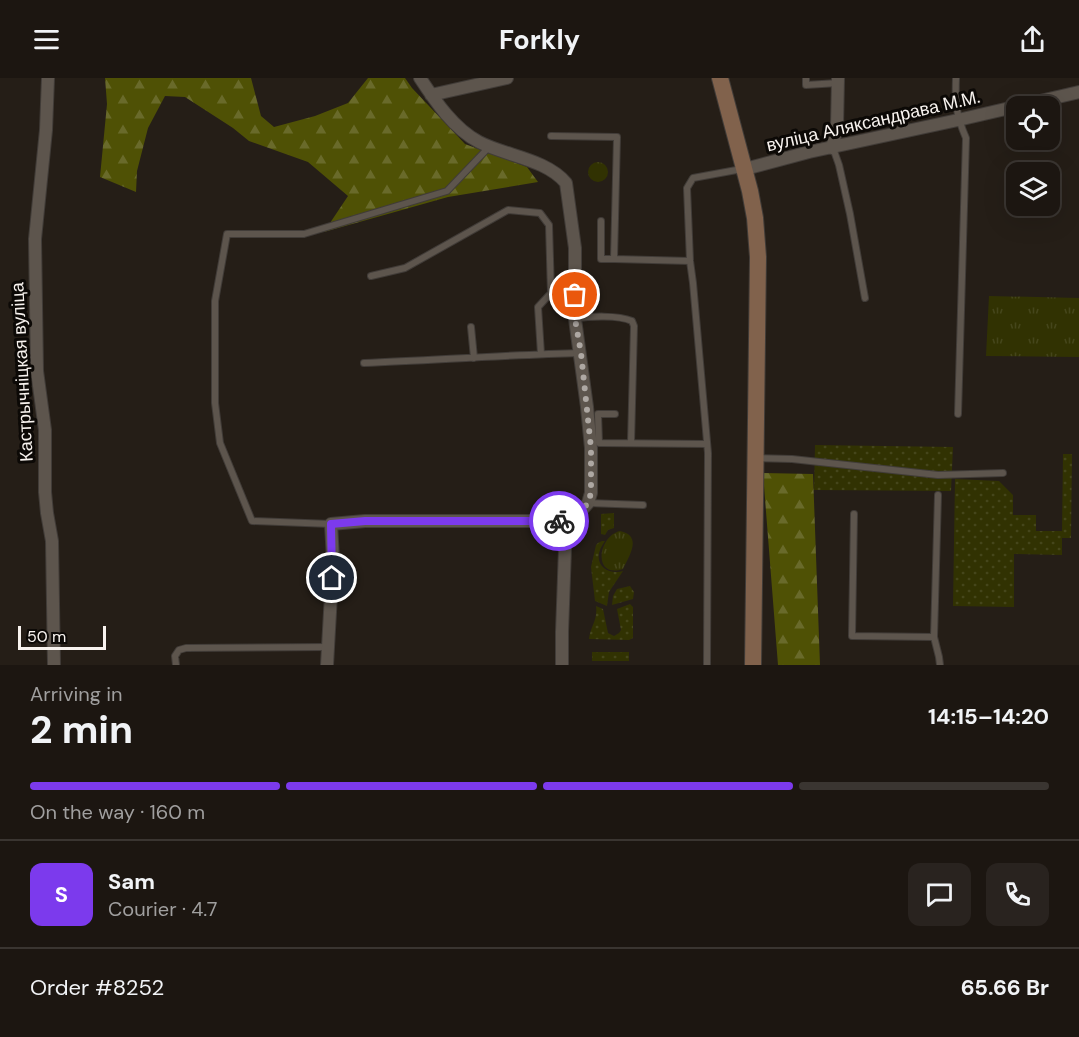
<!DOCTYPE html>
<html lang="en">
<head>
<meta charset="utf-8">
<style>
  body { margin:0; font-family:"DM Sans",sans-serif; background:#29231f; color:#f1f3f6; height:100vh; display:flex; flex-direction:column; font-size:22px; white-space:nowrap }
  * { box-sizing:border-box; margin:0 }
  p { font-size:20px; color:#a09f9f }
  .icon { flex:none; width:33px; height:33px; fill:none; stroke:currentColor; stroke-width:2; stroke-linecap:round; stroke-linejoin:round }
  .map { position:relative; height:587px; overflow:hidden }
  .sheet { display:flex; flex-direction:column; background:#1c1611; flex:1 }
  .sheet>* { flex:none }
  .controls { position:absolute; left:1006px; top:18px; display:grid; gap:12px }
  .controls a { display:grid; place-items:center; width:54px; height:54px; border-radius:12px; background:#1c1611; box-shadow:0 6px 24px #0002,0 0 0 2px #3a3531; font-size:30px }
  .scale { position:absolute; left:18px; bottom:15px; width:88px; box-sizing:border-box; padding-left:6px; border:3px solid #f8f3ef; border-top:0; font-size:16px; line-height:21px; white-space:nowrap; color:#f8f3ef; -webkit-text-stroke:4px #0c0906; paint-order:stroke }
  .pin { position:absolute; display:grid; place-items:center; width:51px; height:51px; color:#fff; margin:-26px; border:3px solid #fff; border-radius:50%; box-shadow:0 2px 6px #0007 }
  .courier { position:absolute; display:grid; place-items:center; width:60px; height:60px; margin:-30px; border:4px solid #7c3aed; border-radius:50%; background:#fff; color:#222; box-shadow:0 2px 8px #0007 }
  .summary em { font-style:normal; font-weight:700 }
  .summary div { display:flex; flex-direction:column-reverse }
  .summary { display:flex; align-items:center; justify-content:space-between; height:102px; padding:0 30px }
  h1 { font-size:39px; font-weight:700; line-height:45px }
  .bar { display:grid; grid-template-columns:repeat(4,1fr); gap:9px 6px; align-content:center; height:72px; padding:0 30px }
  .bar i { height:8px; border-radius:4px; background:#3a3531 }
  .bar .on { background:#7c3aed }
  .bar p { grid-column:span 4 }
  .line { display:flex; align-items:center; gap:15px; padding:0 30px; border-top:2px solid #3a3531 }
  .line div { flex:1 }
  .round { display:grid; place-items:center; flex:none; width:63px; height:63px; border-radius:12px; background:#29231f }
  header { display:flex; justify-content:space-between; align-items:center; height:78px; padding:0 30px; background:#1c1611; font-size:27px; font-weight:700 }
  .map>svg:first-child { display:block }
  .grass { fill:url(#grass-dots) }
  .forest { fill:url(#forest-firs) }
  .park { fill:url(#park-tufts) }
  .lines { fill:none; stroke-linecap:round; stroke-linejoin:round }
  .lane-casing { stroke:#413c38; stroke-width:8 }
  .street-casing { stroke:#413c38; stroke-width:14 }
  .secondary-casing { stroke:#413c38; stroke-width:18 }
  .lane { stroke:#5d554d; stroke-width:6 }
  .street { stroke:#5d554d; stroke-width:12 }
  .secondary { stroke:#81624c; stroke-width:16 }
  .done { stroke:#aea8a3; stroke-width:6; stroke-dasharray:0 10.8 }
  .route { stroke:#7c3aed; stroke-width:8 }
  .labels { text-anchor:middle; stroke-width:6; stroke-linejoin:round; paint-order:stroke }
  .street-label { font-size:18px; fill:#f8f3ef; stroke:#0c0906 }
</style>
</head>
<body>
<header><svg class="icon" aria-label="menu" viewBox="0 0 24 24"><path d="M4 6h16M4 12h16M4 18h16"/></svg>Forkly<svg class="icon" aria-label="share" viewBox="0 0 24 24"><path d="M12 15V3M7 8l5-5 5 5M5 13v7h14v-7"/></svg></header>
<div class="map">
<svg width="1079" height="587" viewBox="0 0 1079 587">
  <defs>
    <pattern id="grass-dots" width="8" height="8" patternUnits="userSpaceOnUse" patternTransform="scale(1.5)"><rect width="8" height="8" fill="#313202"/><path d="M2 2h.1M6 6h.1" fill="none" stroke="#45461b" stroke-width="1.8" stroke-linecap="round"/></pattern>
    <pattern id="forest-firs" width="22" height="20" patternUnits="userSpaceOnUse" patternTransform="scale(1.5)"><rect width="22" height="20" fill="#4f5105"/><path d="M5 1l3.5 6h-7zM16 11l3.5 6h-7z" fill="#696a2a"/></pattern>
    <pattern id="park-tufts" width="24" height="20" patternUnits="userSpaceOnUse" patternTransform="scale(1.5)"><rect width="24" height="20" fill="#313202"/><path d="M3 7l-1-3M5 7V3M7 7l1-3M15 17l-1-3M17 17v-4M19 17l1-3" fill="none" stroke="#45461b"/></pattern>
  </defs>
  <rect width="100%" height="100%" fill="#251e17"/>
  <path class="grass" d="M815,367L953,369L951,413L814,412Z
    M1063,376H1072L1071,460H1062V477L1014,476V529L953,528L955,401L999,403L1013,417V437H1036V453H1062Z
    M614,435V450L608,452L605,457L601,456V436Z
    M602,463H605C603,466 601,469 600,472C594,488 609,497 623,493L609,514L607,528L595,523L591,489L596,467L598,465Z
    M630,508L634,514L633,521L612,527L613,518L617,511Z
    M630,526L633,529V560L629,562L589,561C590,549 598,542 596,528L603,531L608,555L614,558L619,555L621,552L617,531Z
    M592,574H629V583H592Z"/>
  <path class="forest" d="M105,0H251L261,38L274,49L315,38L348,25L368,0H405L412,10L465,66L527,89L538,104L448,119L324,154L348,118L308,84L249,63L233,50L185,19L165,18L148,50L137,93L136,114L100,99L107,26Z
    M763,395L813,396L820,587H778Z"/>
  <path class="park" d="M588 94a10 10 0 1 1 20 0a10 10 0 1 1-20 0Z
    M989,218L1079,220V279L986,278Z
    M620,453C643,458 629,478 623,491C592,501 598,458 620,453Z"/>
  <g class="lines">
    <defs>
      <path id="lane" d="M806,0V7L838,5
        M956,0C955,25 956,37 966,60L958,336
        M551,58L617,59L614,181L690,183
        M833,70L839,87L850,136L865,220
        M601,143V181H614
        M371,198L405,190L508,132L540,135L549,147L551,215L538,229L541,276
        M575,241C590,238 618,237 632,243L634,248L631,365
        M471,249L474,280
        M364,285C436,282 508,277 580,275
        M615,336H598L599,365L707,366
        M757,380L792,381L938,397L1003,395
        M938,417L934,559L939,579L940,587
        M588,425L643,427
        M854,436L852,558L934,559
        M331,446L252,443L220,365L215,325V223L227,156H304L447,113L490,68
        M176,587L175,578L179,572L186,570L328,569
        M707,587L708,375L693,205L690,183L687,110L693,100L742,91"/>
      <path id="street" d="M48,0L46,52L35,161L37,293L45,352V414L47,435L52,463L54,587
        M420,0C435,23 454,51 479,64C506,78 546,81 566,105L575,170V241L587,329L591,370V415L588,425L581,433L566,443
        M431,17L507,0
        M832,70L837,49L838,0
        M745,91L809,74L958,42L1079,14
        M327,587L333,481L331,446L365,443H566
        M562,587V554L566,443"/>
      <path id="secondary" d="M720,0L750,113L755,140L758,179L753,587"/>
    </defs>
    <use href="#lane" class="lane-casing"/>
    <use href="#street" class="street-casing"/>
    <use href="#secondary" class="secondary-casing"/>
    <use href="#lane" class="lane"/>
    <use href="#street" class="street"/>
    <use href="#secondary" class="secondary"/>
  </g>
  <g class="lines">
    <path class="done" d="M559,443H566L581,433L588,425L591,415V370L581,275L575,241V217"/>
    <path class="route" d="M332,500L331,446L365,443H559"/>
  </g>
  <g class="labels">
    <g class="street-label">
      <text transform="translate(873 43) rotate(-13)" y="6">вуліца Аляксандрава М.М.</text>
      <text transform="translate(22 294) rotate(-93)" y="6">Кастрычніцкая вуліца</text>
    </g>
  </g>
</svg>
<div class="controls">
<a><svg class="icon" aria-label="locate" viewBox="0 0 24 24"><circle cx="12" cy="12" r="6"/><path d="M12 2v4M12 18v4M2 12h4M18 12h4"/></svg></a>
<a><svg class="icon" aria-label="layers" viewBox="0 0 24 24"><path d="M12 4l9 5-9 5-9-5zM3 14l9 5 9-5"/></svg></a>
</div>
<div class="scale">50 m</div>
<div class="pin" style="left:575px;top:217px;background:#ea580c"><svg class="icon" aria-label="bag" viewBox="0 0 24 24"><path d="M5 8h14l-1 12H6zM9 8a3 3 0 0 1 6 0"/></svg></div>
<div class="pin" style="left:332px;top:500px;background:#1f2937"><svg class="icon" aria-label="home" viewBox="0 0 24 24"><path d="M3 11l9-7 9 7M6 9v11h12V9"/></svg></div>
<div class="courier" style="left:559px;top:443px"><svg class="icon" aria-label="bike" viewBox="0 0 24 24"><circle cx="6" cy="16" r="4"/><circle cx="18" cy="16" r="4"/><path d="M6 16l4-8h5l3 8M10 8l3 8H6M13 5h3"/></svg></div>
</div>
<section class="sheet">
<div class="summary"><div><h1>2 min</h1><p>Arriving in</p></div><em>14:15–14:20</em></div>
<div class="bar"><i class="on"></i><i class="on"></i><i class="on"></i><i></i><p>On the way · 160 m</p></div>
<div class="line" style="height:108px"><b class="round" style="background:#7c3aed;color:#fff">S</b><div><b>Sam</b><p>Courier · 4.7</p></div><a class="round"><svg class="icon" aria-label="chat" viewBox="0 0 24 24"><path d="M4 5h16v11H9l-5 4z"/></svg></a><a class="round"><svg class="icon" aria-label="phone" viewBox="0 0 24 24"><path d="M5 4h4l2 5-3 2q2 4 5 5l2-3 5 2v4C11 20 4 13 5 4z"/></svg></a></div>
<div class="line" style="height:78px"><div>Order #8252</div><b>65.66 Br</b></div>
</section>
</body>
</html>
